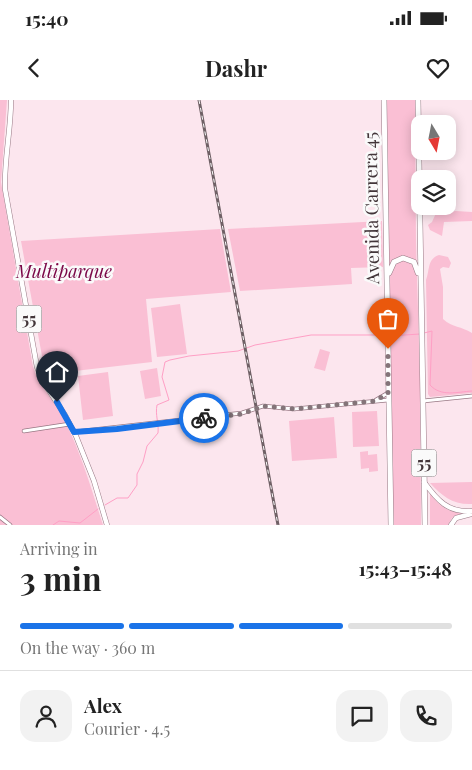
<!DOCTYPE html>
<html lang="en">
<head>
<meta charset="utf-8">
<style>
  body { margin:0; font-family:"Playfair Display",serif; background:#f2f2f2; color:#222; height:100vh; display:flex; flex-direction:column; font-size:19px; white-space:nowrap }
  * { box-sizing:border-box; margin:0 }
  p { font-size:16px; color:#767676 }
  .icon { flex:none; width:28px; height:28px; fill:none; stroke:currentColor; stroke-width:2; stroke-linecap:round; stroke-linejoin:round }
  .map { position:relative; height:425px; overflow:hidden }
  .details { display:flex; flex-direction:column; background:#fff; flex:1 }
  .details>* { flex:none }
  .needle { width:32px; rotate:170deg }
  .buttons { position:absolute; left:411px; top:15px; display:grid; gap:10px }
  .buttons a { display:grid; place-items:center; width:45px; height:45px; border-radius:10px; background:#fff; box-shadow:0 2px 12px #0003; font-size:25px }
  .pin { position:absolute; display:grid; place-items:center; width:42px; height:42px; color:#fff; margin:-51px -21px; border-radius:50% 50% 50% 0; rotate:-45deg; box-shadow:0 0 5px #0007 }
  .pin .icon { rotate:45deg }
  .courier { position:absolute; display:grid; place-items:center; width:50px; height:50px; margin:-25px; border:4px solid #1a73e8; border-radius:50%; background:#fff; color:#222; box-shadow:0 1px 6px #0007 }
  .head em { font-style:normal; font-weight:700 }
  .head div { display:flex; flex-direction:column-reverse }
  .head { display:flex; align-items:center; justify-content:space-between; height:85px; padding:0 20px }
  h1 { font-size:32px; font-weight:700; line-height:38px }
  .bar { display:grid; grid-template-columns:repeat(4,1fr); gap:8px 5px; align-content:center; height:60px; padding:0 20px }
  .bar i { height:6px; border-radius:4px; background:#e0e0e0 }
  .bar .current { background:#1a73e8 }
  .bar p { grid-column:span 4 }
  .line { display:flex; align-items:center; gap:12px; padding:0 20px; border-top:1px solid #e0e0e0 }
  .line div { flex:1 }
  .round { display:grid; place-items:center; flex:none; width:52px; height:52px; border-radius:15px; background:#f2f2f2 }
  .status { display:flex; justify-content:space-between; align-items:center; height:35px; padding:0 25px; background:#fff; direction:ltr }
  .status svg { height:14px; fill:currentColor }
  header { display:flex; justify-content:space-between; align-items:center; height:65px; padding:0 20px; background:#fff; font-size:22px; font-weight:700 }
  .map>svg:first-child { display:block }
  .green { fill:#fabfd4 }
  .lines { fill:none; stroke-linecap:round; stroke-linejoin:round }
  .stream { stroke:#ff9fc5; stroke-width:1 }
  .minor-casing { stroke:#987884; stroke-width:4.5 }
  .secondary-casing { stroke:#987884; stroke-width:5.5 }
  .primary-casing { stroke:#987884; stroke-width:5.5 }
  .trunk-casing { stroke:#987884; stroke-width:6 }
  .minor { stroke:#fff; stroke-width:3 }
  .secondary { stroke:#fff; stroke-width:4.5 }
  .primary { stroke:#fff; stroke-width:4.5 }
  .trunk { stroke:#fff; stroke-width:5 }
  .rail-casing { stroke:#6f6065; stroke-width:3 }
  .rail { stroke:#fafafa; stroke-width:1; stroke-dasharray:4; stroke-linecap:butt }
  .done { stroke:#847479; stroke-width:5; stroke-dasharray:0 9 }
  .route { stroke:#1a73e8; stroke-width:6 }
  .labels { text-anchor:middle; stroke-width:5; stroke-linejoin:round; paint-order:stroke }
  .shield { fill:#fafafa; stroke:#7a7174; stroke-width:1 }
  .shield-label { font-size:16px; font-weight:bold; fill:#43363a }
  .street-label { font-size:18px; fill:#43363a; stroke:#fafafa }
  .park-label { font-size:18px; font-style:italic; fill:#7a0747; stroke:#fafafa }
</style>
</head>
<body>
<div class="status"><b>15:40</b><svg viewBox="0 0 49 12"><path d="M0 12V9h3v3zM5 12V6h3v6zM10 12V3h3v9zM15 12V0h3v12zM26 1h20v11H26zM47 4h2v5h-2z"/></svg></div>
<header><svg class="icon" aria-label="back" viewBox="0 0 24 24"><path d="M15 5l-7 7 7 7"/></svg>Dashr<svg class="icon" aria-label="heart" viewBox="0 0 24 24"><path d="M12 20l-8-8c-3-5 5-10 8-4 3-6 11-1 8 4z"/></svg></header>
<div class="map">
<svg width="472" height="425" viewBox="0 0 472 425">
  <rect width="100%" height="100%" fill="#fce6ee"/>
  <path class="green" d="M0,0H7L1,82L33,267C40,288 57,304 66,323C82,356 92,391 103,425H0Z
    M387,0H415L416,141L420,280L421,425H392Z
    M456,111L472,112V121L444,122L442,136L430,130L428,125L432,122L436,113Z
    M382,121L383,167L351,168L352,184L240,191L228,129Z
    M220,129L231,192L146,199L152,262L49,274L44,267L21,141Z
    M439,155L448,157L451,163L449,168L443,167L440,169L443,187V219C453,228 461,226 472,233V293L430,297L428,294L426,180C430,170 427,159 439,155Z
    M180,204L187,254L157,257L151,208Z
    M320,249L330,252L325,271L314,268Z
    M157,268L161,296L145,299L140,271Z
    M108,272L113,316L83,320L78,276Z
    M377,311L379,346L353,347L352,312Z
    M334,317L337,358L292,361L289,321Z
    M368,351V355L377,354L378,371L369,372V368L361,369L360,352Z
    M472,382V404C453,405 442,396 430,383Z
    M430,393C438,405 447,412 462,413L452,418L448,425H430Z"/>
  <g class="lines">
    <path class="stream" d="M424,233L432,231L430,285C441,297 457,292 472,291
      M390,236L420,234
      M105,405L117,398H128L137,385V374L143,362L147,346L158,333C159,323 155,315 157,305L169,300L162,277L165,262L170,260L189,256L238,251L255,245L311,235H386
      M53,425L59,421L80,423L98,409"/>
    <defs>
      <path id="minor" d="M376,300L388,293
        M423,301L472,296
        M24,331L70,324
        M74,332L242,313L263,306L294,309L388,300
        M0,417L10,425"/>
      <path id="secondary" d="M424,382C437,400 448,413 472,411
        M451,425L456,418L471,414"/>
      <path id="primary" d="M11,0C11,30 4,60 5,89L37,267L42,280L65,315L76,336L94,381L107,425"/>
      <path id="trunk" d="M384,0L391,425
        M418,0L425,425
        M389,173L394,162L403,158L414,162L418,173"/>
    </defs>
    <use href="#minor" class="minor-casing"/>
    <use href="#secondary" class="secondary-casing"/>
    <use href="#primary" class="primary-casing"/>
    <use href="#trunk" class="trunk-casing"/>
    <use href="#minor" class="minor"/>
    <use href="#secondary" class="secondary"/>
    <use href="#primary" class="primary"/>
    <use href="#trunk" class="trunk"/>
    <defs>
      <path id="rail" d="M199,0L278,425"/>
    </defs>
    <use href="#rail" class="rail-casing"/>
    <use href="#rail" class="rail"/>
  </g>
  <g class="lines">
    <path class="done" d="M204,318L242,314L263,306L294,309L375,301L388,293V249"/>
    <path class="route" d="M57,302L74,332L117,329L204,318"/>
  </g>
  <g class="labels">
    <g class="shield">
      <rect x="16.5" y="205.5" width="25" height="27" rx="4"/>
      <rect x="411.5" y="349.5" width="25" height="27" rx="4"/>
    </g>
    <g class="shield-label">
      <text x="29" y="225">55</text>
      <text x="424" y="369">55</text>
    </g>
    <g class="street-label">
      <text transform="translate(372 108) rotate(-91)" y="6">Avenida Carrera 45</text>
    </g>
    <g class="park-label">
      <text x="64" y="178">Multiparque</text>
    </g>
  </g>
</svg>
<div class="buttons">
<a><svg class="needle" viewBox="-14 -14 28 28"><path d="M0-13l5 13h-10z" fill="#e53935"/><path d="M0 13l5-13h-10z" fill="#767676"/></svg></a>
<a><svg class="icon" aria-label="layers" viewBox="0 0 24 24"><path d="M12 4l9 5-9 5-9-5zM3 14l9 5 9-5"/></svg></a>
</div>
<div class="pin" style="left:388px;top:249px;background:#ea580c"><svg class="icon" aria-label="bag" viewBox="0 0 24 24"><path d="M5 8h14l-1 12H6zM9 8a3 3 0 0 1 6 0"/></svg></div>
<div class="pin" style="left:57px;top:302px;background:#1f2937"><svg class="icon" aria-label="home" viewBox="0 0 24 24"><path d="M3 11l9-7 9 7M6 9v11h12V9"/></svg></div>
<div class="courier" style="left:204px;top:318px"><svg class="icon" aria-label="bike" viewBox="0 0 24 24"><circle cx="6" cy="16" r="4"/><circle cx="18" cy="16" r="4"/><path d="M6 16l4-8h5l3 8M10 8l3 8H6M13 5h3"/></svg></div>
</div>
<section class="details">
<div class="head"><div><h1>3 min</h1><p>Arriving in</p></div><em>15:43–15:48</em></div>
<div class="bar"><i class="current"></i><i class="current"></i><i class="current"></i><i></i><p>On the way · 360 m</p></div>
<div class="line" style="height:90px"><a class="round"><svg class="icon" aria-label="person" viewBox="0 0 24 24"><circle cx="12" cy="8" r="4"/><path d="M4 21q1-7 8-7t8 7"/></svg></a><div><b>Alex</b><p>Courier · 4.5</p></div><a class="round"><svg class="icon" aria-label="chat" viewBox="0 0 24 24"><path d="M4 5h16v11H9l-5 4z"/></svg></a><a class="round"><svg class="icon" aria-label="phone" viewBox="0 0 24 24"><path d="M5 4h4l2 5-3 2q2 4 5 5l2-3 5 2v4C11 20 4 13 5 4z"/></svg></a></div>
</section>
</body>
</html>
